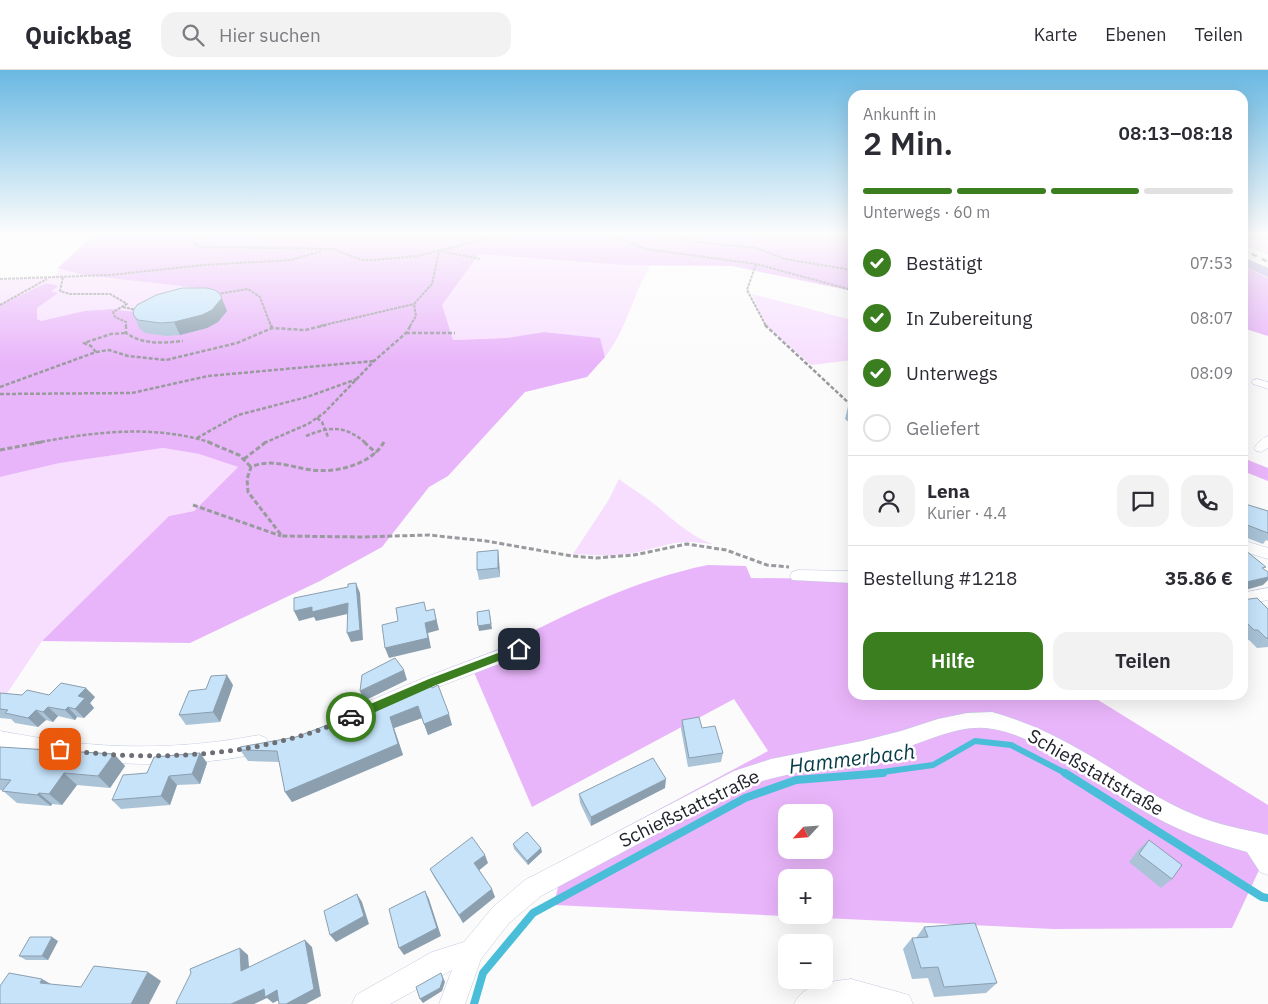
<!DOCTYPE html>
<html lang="de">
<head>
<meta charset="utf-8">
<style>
  body { margin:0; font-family:"IBM Plex Sans",sans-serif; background:#f2f2f3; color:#2b2b33; height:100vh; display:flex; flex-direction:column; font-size:19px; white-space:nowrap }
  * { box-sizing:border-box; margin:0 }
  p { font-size:16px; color:#7c7c81 }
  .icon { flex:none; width:28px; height:28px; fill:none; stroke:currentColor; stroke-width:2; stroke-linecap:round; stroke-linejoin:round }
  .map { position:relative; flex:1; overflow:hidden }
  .drawer { position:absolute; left:848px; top:20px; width:400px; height:610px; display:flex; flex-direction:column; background:#fff; border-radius:15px; box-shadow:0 5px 20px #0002 }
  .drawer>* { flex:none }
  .needle { width:32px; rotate:244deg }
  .buttons { position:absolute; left:778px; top:734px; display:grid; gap:10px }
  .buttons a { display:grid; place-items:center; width:55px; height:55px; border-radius:10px; background:#fff; box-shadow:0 5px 20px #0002; font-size:25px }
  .pin { position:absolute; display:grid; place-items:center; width:42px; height:42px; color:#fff; margin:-21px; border-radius:10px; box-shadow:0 2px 8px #0006 }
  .courier { position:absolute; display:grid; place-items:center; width:50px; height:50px; margin:-25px; border:4px solid #3a7e20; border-radius:50%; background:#fff; color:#222; box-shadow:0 1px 6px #0007 }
  .headline em { font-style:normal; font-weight:600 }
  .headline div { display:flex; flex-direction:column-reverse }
  .headline { display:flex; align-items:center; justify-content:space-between; height:85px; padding:0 15px }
  h1 { font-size:32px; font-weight:600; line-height:38px }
  .bar { display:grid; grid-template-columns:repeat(4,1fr); gap:8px 5px; align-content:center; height:60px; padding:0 15px }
  .bar i { height:6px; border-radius:4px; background:#e1e1e2 }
  .bar .active { background:#3a7e20 }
  .bar p { grid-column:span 4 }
  .line { display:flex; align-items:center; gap:12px; padding:0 15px; border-top:1px solid #e1e1e2 }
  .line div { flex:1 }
  .round { display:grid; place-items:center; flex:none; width:52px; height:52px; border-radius:15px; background:#f2f2f3 }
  ol { padding:0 15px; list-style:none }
  li { display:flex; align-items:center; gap:15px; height:55px }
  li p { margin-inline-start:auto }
  li .icon { padding:5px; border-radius:50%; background:#3a7e20; color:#fff; stroke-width:4 }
  li:last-child { color:#7c7c81 }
  li i { width:28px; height:28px; border:2px solid #e1e1e2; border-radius:50% }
  .primary-button { display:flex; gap:10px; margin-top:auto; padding:10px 15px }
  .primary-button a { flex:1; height:58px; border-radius:15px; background:#3a7e20; color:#fff; font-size:20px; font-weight:600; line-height:58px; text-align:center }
  .primary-button a+a { background:#f2f2f3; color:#2b2b33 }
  header { display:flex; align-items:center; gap:30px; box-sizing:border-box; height:70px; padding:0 25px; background:#fff; border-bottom:1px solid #e1e1e2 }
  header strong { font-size:24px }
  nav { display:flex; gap:28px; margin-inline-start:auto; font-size:18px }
  .search { width:350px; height:45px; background:#f2f2f3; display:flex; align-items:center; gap:12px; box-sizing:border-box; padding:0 18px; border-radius:15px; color:#7c7c81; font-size:19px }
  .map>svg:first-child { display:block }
  .green { fill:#f7deff }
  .forest { fill:#e9b5fa; fill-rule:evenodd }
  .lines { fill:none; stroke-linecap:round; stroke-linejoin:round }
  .stream-far1 { stroke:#4abed8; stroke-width:6 }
  .stream { stroke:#4abed8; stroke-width:8 }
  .minor-casing { stroke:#c0cadf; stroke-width:1 }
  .major-casing { stroke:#d7d8d9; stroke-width:1 }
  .path-far2 { stroke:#999a9e; stroke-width:2; stroke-dasharray:3 1; stroke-linecap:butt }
  .path-far1 { stroke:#999a9e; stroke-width:2.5; stroke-dasharray:4 2; stroke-linecap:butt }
  .path { stroke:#999a9e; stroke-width:3; stroke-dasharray:5 2.5; stroke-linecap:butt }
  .minor { fill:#fff; fill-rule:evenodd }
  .major { fill:#bcb0e5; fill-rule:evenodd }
  .rail { stroke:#919296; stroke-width:2.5; stroke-dasharray:5.5 5.5; stroke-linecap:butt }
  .wall { fill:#aac3d7 }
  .shaded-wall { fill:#8b9faf }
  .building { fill:#c6e3fa; stroke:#8b9faf }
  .route { fill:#3a7e20 }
  .done { stroke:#6d6f74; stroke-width:5; stroke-dasharray:0 9 }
  .labels { text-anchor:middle; stroke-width:5; stroke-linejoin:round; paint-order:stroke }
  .near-street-label { font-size:19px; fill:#21242c; stroke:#fff }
  .near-water-label { font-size:21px; font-style:italic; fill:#053c47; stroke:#fff }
</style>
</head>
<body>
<header>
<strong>Quickbag</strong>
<div class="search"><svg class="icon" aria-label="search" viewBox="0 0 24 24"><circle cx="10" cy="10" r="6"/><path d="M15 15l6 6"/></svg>Hier suchen</div>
<nav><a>Karte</a><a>Ebenen</a><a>Teilen</a></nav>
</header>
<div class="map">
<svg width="1268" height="934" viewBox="0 0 1268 934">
  <rect width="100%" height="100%" fill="#fbfbfb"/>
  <path class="green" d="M1243,163H1268V186L1243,175L1248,171L1243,169Z
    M479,184L624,195L651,194C632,226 628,257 605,287L599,268L544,262L506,268L453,270L441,235Z
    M58,198L83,205L199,218L136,242L111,239L84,241L41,251L37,249V238L57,223L51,221L58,216L46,213L0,235V209L51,208L58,203Z
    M752,224L852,250V290L811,295L769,258L760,243Z
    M163,378L199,384L238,397L194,441L169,446L42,571L0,634V407L60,393Z
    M619,409C632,419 646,427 658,437C676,452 690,466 713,474L692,472L674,473L634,483L613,486L573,484L608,431Z"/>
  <path class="forest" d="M99,163H852V221L732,196L624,195L479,184L442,235L453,270L506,268L544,262L600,268L605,287L587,307L525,322L448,406L429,417L382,477L320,511L190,573L42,571L169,446L194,441L238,397L199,384L163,378L60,393L0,407V235L46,213L59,216L51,221L58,223L37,238V249L41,251L84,241L111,239L136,242L199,218L83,205L58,198L93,165Z
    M1243,196L1268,208V266L1243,258Z
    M1243,388L1268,398V411L1243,401Z
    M708,495L746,496L751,508L852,509V625H1090L1268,735V781L1232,858L1053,859L554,835L564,790L768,681L734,629L532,737L470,593C546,555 623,512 708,495ZM786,742H824V780H786ZM786,808H824V845H786Z"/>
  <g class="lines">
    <path class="stream-far1" d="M868,704L933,695L975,671L1011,675L1067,704"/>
    <path class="stream" d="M1065,703L1262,827L1268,828
      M474,934L483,903L533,843L745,728L796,710L883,703"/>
    <defs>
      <path id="minor" d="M7,163H16L0,172V166Z
        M1242,174L1268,184V190L1242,179Z
        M1257,309L1268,312V319L1253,314L1251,312L1253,310Z
        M1268,366V378L1261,382L1256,381L1254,378C1258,373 1262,368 1268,366Z
        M1242,470L1268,478V489L1242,481Z
        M798,500L852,501V513L792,510L790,506L792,502Z
        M1268,518V530L1242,535V523Z
        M519,572L525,574L528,579L525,584L438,617L357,653L350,651L348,645L350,639L426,607Z
        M992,642C1024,651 1053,664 1082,681C1119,702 1155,729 1195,745C1218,755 1243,759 1268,765V805L1260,802L1247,782C1209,772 1173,759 1139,738C1098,714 1039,666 993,659C962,653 930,670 901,679C889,682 877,685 864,688C825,698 785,703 746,716L541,826L509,853L481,889L465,934H439L452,900L390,934H352L356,925L432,882L464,872L493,837L525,810L734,701L771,689L862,671L901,661L938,649L967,643Z
        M0,661C29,666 58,672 87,674C145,679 202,676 259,665L266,668L269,674L266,680C248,687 228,689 210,691C138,699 70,690 0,679Z
        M851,909L909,925L913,934H794C803,913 831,912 851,909Z"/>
      <path id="major" d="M1242,187L1268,198V207L1242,195Z"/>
    </defs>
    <use href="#minor" class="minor-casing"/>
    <use href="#major" class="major-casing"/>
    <path class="path-far2" d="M201,163L194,168L195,175L203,177L333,179L362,190H374L418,186L509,163
      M560,163L578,165L633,164L673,166L699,172L756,178L785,189L852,200
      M617,167L645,179L756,194L852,220
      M756,194L747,220L766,256
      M63,207L60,221L70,224H110L127,234L113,242L115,247L126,252V256
      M0,209L110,205L204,195L291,190L322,181
      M217,224L248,219L260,227L271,256
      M0,235L47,209
      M123,237L136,240
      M320,256L414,234
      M410,256L416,246L414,234L432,214L439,181L480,189"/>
    <path class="path-far1" d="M126,255V263C143,275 163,273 183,271
      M271,255L272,258
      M765,255L852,336
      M406,263H455
      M96,282L91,276L84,273L111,264L126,263
      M0,317L96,282L109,280L128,286L166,290L237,273L272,258L305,260L326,255
      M0,324L132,323L208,306L374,291
      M317,348L322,352L328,367
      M306,366C331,356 344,355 366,373
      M197,368L238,345L307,327L357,309
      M35,373C94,362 154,354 212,373
      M264,373L308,354L324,343L374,291L406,263L411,255"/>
    <path class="path" d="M208,372L239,385L251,397
      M364,372L376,383
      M384,372C371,395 336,403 312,400C290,397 272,388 251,397L247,409L248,422L282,466L362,467L429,465L486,471L572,486L596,488L634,485L687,474L726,480L767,495L789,497
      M0,380L42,372
      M244,389L266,372
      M193,435L281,466"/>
    <use href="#minor" class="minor"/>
    <use href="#major" class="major"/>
    <path class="rail" d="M1242,179L1268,192"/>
  </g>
  <path class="wall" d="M220,224L227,241L218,252L207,258L180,265L166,266L145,263L140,259L134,246Z
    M852,331V355L845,349L849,332Z
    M1242,433L1268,441V471L1266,470L1263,474L1242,466Z
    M498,480L499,490L500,507L479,510L477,500Z
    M1242,530L1268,539V577L1257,578L1249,570H1245L1242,567Z
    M233,615L220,652L186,655L179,645L206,619Z
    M432,618L452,655L428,665L422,648L394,658L403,685L292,732L285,722L279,692L248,691L240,680L296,667Z
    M0,623L22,625L95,627L90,633L94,638L84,648L77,647L75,650L58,646L53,652L46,650L38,657L15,653L11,649L0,648Z
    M682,650L702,658L723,683L721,692L688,697L681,659Z
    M0,677L114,684L125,696L110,718L77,715L62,735L52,734L51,736L17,733L2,720H0Z
    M200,683L207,693L200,714L177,715L170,735L121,739L112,730L147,703Z
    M665,718L591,756L580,733L579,724Z
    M1149,770L1172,809L1161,818L1129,792L1139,779Z
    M513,774L542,782L528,795L514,779Z
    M488,793L479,800L495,827L463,853L434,807L430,799Z
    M924,857L997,913L986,923L934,927L928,908L912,909L903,879L912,868H916Z
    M58,871L48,890H26L19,886Z"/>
  <path class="shaded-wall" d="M220,224L227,241L218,252L207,258L180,265L174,252Z
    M498,480L499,490L500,507L498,498Z
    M1268,507V510L1263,515L1242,521V513Z
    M356,513L360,523L363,570L351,572L347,563Z
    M348,533L352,543L316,551L314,547L299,551L294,541L312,537Z
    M434,539L439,560L428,563L431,578L389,588L385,578L425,553Z
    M490,545L492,559L479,561L478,556Z
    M404,600L407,610L364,631L360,621Z
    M227,605L233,615L220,652L213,642Z
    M86,618L95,627L90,633L94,638L84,648L75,639L78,626Z
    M418,636L422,648L394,658L403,685L292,732L285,722L390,647Z
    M48,637L58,646L53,652L43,642Z
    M68,637L77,647L75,650L65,640Z
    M36,640L46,650L38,657L28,648Z
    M449,644L452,655L428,665L424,654Z
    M200,683L207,693L200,714L192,704Z
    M114,684L125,696L110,718L98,706Z
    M64,703L77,715L62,735L49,724Z
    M169,706L177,715L170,735L161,726Z
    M666,709L665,718L591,756V747Z
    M39,723L52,734L51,736L37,725Z
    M541,778L542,782L528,795L527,791Z
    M485,785L488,793L477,802L474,793Z
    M492,819L495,827L463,853L459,845Z
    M425,821L429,829L441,866L404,885L399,878Z
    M357,824L362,832L369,854L336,872L330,865Z
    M52,867L58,871L48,890L42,886Z
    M305,870L312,877L321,926L306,934H286Z
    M240,878L248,885L250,908L241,901Z
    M148,902L161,911L149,934H131Z
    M441,903L445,912L442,921L423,933L420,929Z
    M42,909L58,918L40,913Z
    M264,919L277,920L285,927L273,933L267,928L254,934H231Z"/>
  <path class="building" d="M182,218H206L215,220L220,224L222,228L212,240L202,245L174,252L160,253L138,250L134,246L133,241L137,235L156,225Z
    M1242,354L1248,356L1242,361Z
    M1242,433L1268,441V463L1242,453Z
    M498,480V498L477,500V482Z
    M1245,480L1266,497L1262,498L1268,502V507L1242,513V481Z
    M356,513L360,560L347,563L348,533L312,542V537L294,541V528L348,517V514Z
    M1257,528L1268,539V568H1266L1258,560H1254L1242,548V530Z
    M424,532L426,541L434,539L436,550L425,553L428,568L385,578L382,555L398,551L396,538Z
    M489,540L491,554L478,556L477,542Z
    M395,588L404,600L360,621L362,605Z
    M227,605L213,642L179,645L189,621L206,619L211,606Z
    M61,613L86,618L78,626L85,628L75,639L68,637L65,640L48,637L43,642L36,640L28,648L5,643L8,640L0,639V623L22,625L27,620L49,625Z
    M431,615L432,618L438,615L449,644L424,654L418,636L390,647L398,674L285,722L277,681L240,680V677L296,667Z
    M699,647L702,658L715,656L723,683L689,688L682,650Z
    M0,677L114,684L98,706L64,703L49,724L39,723L37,725L2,721L11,710L0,709Z
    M200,683L192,704L169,706L161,726L112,730L123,705L147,703L154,687Z
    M653,688L666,709L591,747L579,724Z
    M527,762L541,778L527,791L513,774Z
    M472,767L485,785L474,793L492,819L459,845L430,799Z
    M1149,770L1182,795L1172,809L1139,784Z
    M425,821L437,858L399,878L389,839Z
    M357,824L364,846L330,865L324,841Z
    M975,853L997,913L944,917L938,897L921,898L912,868L928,867L924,857Z
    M30,867H52L42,886H19Z
    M305,870L314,919L286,934H279L277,920L265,927L264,919L231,934H177L176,933L191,903L190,899L240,878L241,901Z
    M94,896L148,902L131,934H0V916L9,903L42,909L40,913L81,917Z
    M441,903L443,909L440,918L420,929L416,917Z"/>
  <linearGradient id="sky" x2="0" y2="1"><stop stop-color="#69b8e2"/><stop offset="0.56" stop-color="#fdfdfd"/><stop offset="1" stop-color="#fdfdfd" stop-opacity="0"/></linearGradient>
  <rect width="1268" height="293" fill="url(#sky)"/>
  <path class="route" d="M519,575L522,576V582L436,615L355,651L351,652L346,647L347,644L429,609Z"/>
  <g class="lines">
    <path class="done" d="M60,679C152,693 266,687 351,647"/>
  </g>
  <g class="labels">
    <g class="near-street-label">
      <text transform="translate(1096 702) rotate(30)" y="7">Schießstattstraße</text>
      <text transform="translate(689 738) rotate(-26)" y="7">Schießstattstraße</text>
    </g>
    <g class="near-water-label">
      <text transform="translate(852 689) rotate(-7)" y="7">Hammerbach</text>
    </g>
  </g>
</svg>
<div class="buttons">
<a><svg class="needle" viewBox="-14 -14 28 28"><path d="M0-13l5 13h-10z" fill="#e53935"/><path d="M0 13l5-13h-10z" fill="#7c7c81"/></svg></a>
<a>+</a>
<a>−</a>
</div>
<div class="pin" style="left:60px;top:679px;background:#ea580c"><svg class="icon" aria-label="bag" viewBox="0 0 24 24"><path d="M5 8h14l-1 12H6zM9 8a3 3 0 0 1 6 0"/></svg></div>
<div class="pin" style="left:519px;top:579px;background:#1f2937"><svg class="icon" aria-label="home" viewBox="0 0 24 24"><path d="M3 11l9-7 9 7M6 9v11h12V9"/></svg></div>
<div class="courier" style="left:351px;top:647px"><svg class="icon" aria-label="car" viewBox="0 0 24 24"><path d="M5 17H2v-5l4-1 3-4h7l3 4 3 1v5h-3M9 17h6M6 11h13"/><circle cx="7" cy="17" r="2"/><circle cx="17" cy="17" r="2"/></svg></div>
<section class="drawer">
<div class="headline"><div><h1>2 Min.</h1><p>Ankunft in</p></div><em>08:13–08:18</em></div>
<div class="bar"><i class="active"></i><i class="active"></i><i class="active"></i><i></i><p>Unterwegs · 60 m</p></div>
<ol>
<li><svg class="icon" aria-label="check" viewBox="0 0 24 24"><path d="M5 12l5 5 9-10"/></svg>Bestätigt<p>07:53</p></li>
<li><svg class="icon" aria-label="check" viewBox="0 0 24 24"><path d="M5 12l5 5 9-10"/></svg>In Zubereitung<p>08:07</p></li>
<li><svg class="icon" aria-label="check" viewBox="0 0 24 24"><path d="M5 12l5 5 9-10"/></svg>Unterwegs<p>08:09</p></li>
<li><i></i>Geliefert</li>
</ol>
<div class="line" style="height:90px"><a class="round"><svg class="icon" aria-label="person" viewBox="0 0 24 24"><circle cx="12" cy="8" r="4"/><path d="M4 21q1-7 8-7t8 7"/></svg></a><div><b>Lena</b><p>Kurier · 4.4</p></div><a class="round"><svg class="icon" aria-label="chat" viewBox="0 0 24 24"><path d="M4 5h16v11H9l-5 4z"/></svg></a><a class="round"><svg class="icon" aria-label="phone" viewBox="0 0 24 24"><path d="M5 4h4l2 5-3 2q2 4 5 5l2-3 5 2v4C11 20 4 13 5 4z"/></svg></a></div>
<div class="line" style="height:65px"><div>Bestellung #1218</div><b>35.86 €</b></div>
<div class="primary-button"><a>Hilfe</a><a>Teilen</a></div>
</section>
</div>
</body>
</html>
